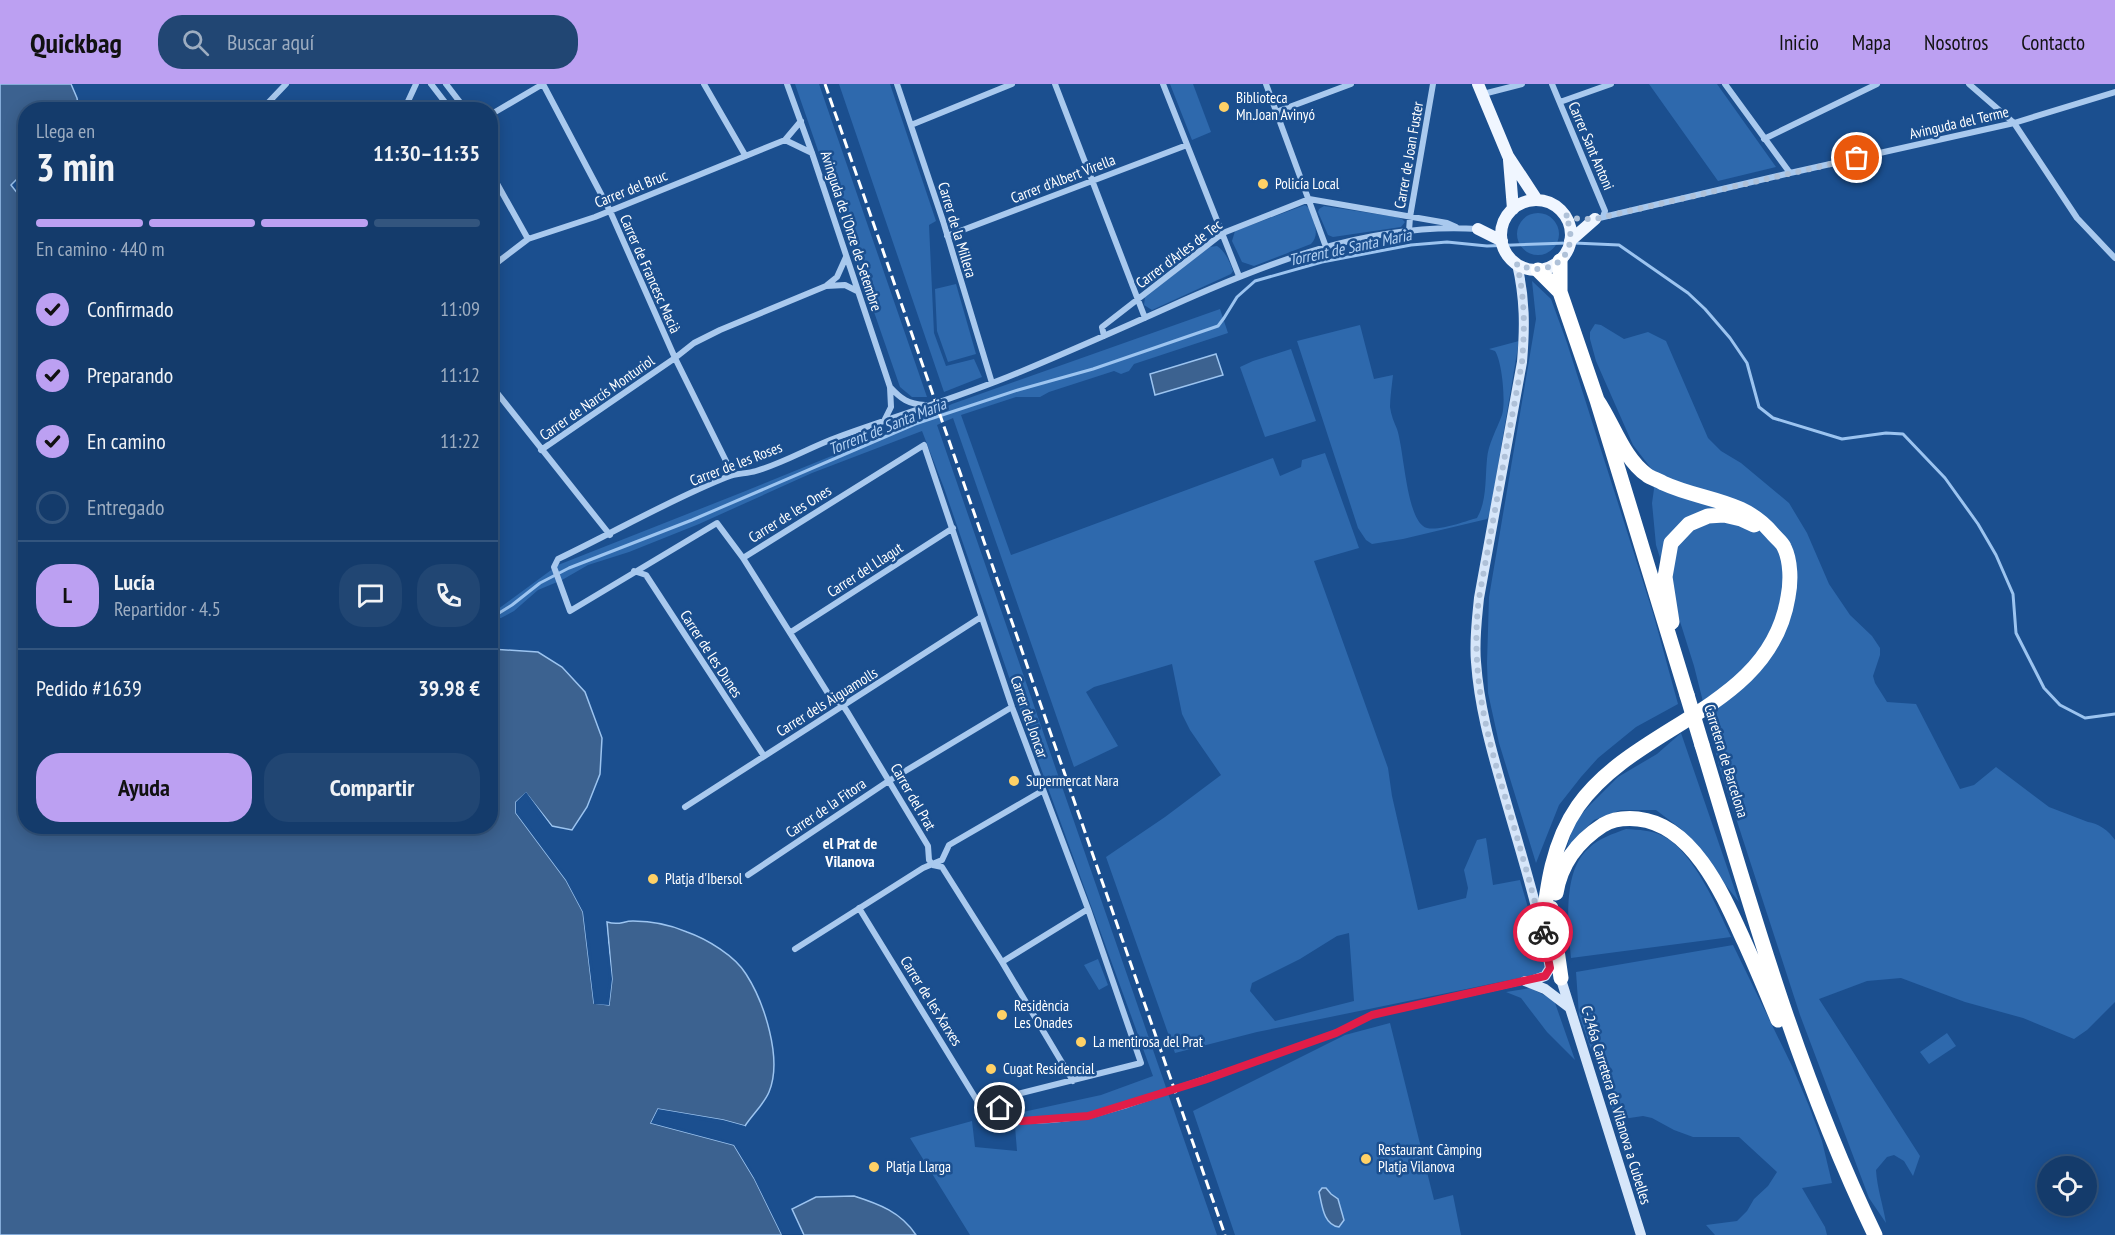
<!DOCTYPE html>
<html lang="es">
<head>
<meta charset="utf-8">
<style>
  body { margin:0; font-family:"PT Sans Narrow",sans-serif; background:#214673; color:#f1f3f6; height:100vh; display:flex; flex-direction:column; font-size:22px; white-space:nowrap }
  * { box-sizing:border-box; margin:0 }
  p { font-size:20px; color:#9dadc1 }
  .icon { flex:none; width:33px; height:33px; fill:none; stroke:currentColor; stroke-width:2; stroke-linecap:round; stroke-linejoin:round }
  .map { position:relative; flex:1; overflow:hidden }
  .side { position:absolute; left:18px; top:18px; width:480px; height:732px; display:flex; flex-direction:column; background:#143b6b; border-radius:24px; box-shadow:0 3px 15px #0003,0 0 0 2px #33557e }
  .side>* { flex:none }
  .controls { position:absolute; left:2037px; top:1072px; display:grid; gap:12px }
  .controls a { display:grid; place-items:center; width:60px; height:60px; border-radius:50%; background:#143b6b; box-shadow:0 3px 15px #0003,0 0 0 2px #33557e; font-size:30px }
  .pin { position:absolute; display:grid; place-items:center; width:51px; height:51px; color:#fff; margin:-26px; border:3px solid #fff; border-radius:50%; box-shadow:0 2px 6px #0007 }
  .courier { position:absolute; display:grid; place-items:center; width:60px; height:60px; margin:-30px; border:4px solid #e11d48; border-radius:50%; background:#fff; color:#222; box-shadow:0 2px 8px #0007 }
  .summary em { font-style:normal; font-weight:700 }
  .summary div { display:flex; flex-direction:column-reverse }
  .summary { display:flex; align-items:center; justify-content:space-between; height:102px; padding:0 18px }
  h1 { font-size:39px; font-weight:700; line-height:45px }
  .bar { display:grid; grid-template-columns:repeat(4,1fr); gap:9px 6px; align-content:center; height:72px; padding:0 18px }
  .bar i { height:8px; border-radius:4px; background:#33557e }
  .bar .current { background:#bca0f2 }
  .bar p { grid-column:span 4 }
  .line { display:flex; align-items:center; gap:15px; padding:0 18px; border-top:2px solid #33557e }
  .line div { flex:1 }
  .round { display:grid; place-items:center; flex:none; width:63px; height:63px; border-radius:24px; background:#214673 }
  ol { padding:0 18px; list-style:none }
  li { display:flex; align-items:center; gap:18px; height:66px }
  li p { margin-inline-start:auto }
  li .icon { padding:6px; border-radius:50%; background:#bca0f2; color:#111; stroke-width:4 }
  li:last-child { color:#9dadc1 }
  li i { width:33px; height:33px; border:3px solid #33557e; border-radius:50% }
  .cta { display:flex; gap:12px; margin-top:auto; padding:12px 18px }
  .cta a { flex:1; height:69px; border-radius:24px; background:#bca0f2; color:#111; font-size:24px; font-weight:700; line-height:69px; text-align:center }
  .cta a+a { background:#214673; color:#f1f3f6 }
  header { display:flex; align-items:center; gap:36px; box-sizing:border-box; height:84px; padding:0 30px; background:#bca0f2; color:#111 }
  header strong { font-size:28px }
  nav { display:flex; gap:33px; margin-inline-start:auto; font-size:21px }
  .search { width:420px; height:54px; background:#214673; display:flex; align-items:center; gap:15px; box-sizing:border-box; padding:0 21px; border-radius:24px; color:#9dadc1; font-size:22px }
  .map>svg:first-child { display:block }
  .green { fill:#2e69ad; fill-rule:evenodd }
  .water { fill:#3c6290; stroke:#9cc4f0; stroke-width:1.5 }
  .pier { fill:#1b4f8f }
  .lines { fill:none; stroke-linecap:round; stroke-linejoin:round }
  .stream { stroke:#9cc4f0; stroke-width:3 }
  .street { stroke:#a9c9ee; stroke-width:6 }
  .secondary { stroke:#d6e6fa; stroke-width:10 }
  .primary { stroke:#f0f6ff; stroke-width:12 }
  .highway { stroke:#fff; stroke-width:15 }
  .rail { stroke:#fff; stroke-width:3; stroke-dasharray:10 4.5; stroke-linecap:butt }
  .street-bridge { stroke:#a9c9ee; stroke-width:6 }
  .highway-bridge { stroke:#fff; stroke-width:15 }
  .done { stroke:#afc1d8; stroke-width:6; stroke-dasharray:0 10.8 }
  .route { stroke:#e11d48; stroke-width:8 }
  .poi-dot { fill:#ffd166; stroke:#1b4f8f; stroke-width:2 }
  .labels { text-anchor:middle; stroke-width:5; stroke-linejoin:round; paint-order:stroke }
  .poi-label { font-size:15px; fill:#fff; stroke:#1b4f8f; text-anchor:start }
  .street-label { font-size:15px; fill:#fff; stroke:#1b4f8f }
  .water-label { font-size:16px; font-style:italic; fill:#b5d3f5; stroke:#1b4f8f }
  .neighbourhood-label { font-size:16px; font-weight:bold; fill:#fff; stroke:#1b4f8f }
</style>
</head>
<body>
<header>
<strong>Quickbag</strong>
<div class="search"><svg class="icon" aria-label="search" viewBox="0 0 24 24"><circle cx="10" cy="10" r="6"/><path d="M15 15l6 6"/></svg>Buscar aquí</div>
<nav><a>Inicio</a><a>Mapa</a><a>Nosotros</a><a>Contacto</a></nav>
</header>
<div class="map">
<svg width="2115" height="1151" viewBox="0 0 2115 1151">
  <rect width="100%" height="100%" fill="#1b4f8f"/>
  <path class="green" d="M795,0H819L927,313H912L900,303Z
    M839,0H890L936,137L929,141L934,249L946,282L974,275L982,293L944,308Z
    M1170,0H1193L1211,48L1192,56Z
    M1649,0H1717L1776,83L1718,97Z
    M1305,121L1309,124C1313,137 1321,150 1311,160L1254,182L1242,178L1232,157L1235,147Z
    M1324,122L1396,133L1402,135L1405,138L1401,143L1333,153L1328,151L1318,128L1319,125Z
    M1517 150a21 21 0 1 1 42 0a21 21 0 1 1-42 0Z
    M1217,162C1225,167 1230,178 1233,187L1231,190L1152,226L1144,221L1145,213L1209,163Z
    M1532,197L1551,215L1567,259L1653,529L1678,620L1636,643L1598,674L1581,693L1559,721L1536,779L1499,659L1488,609L1487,579L1489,513L1536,235Z
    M956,200L976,270L948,278L937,247L935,205Z
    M1220,225L1228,249L1134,280L1129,287L1121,290L1114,287L1049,308L1040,313H1016L961,331L1011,471L1273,374L1280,392L1301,383L1302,376L1325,369L1359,464L1314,477L1388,684L1392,712L1418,826L1466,814L1468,804L1464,786L1477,756L1486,754L1493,801L1520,796L1546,886L1535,891L1257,948L1175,969L1106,773L1165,733L1221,691L1190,646L1182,630L1172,580L1094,603L1086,608L1118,662L1074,683L953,334L937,341L1217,1151H970L910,1054L972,1037L975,1063L1017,1067L1014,1030L1101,1011L1153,992L1032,660L944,404L922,347L812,389L699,440L629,468L588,481L562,496L538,506L514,527L501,534H491L494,528L558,481L743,408L898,345L952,320ZM1349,849L1354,917L1275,937L1250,907L1252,899L1300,875L1337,852Z
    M1595,240L1601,241L1624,255L1648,248L1666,257L1708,354L1721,367L1741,379L1789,419L1807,449L1829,500L1850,531L1872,552L1880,564V571L1873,592L1875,599L1887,618L1916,620L1960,705L1974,701L1996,683L2049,723L2088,738C2098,739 2109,747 2115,756V918L2087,946L2074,955L2023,934L1965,918L1901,894L1867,897L1819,915L1920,1072L1913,1092L1904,1077L1894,1071L1887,1073L1876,1086C1877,1104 1883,1121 1886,1139L1869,1114L1800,931L1720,685L1694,582L1656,461L1652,419L1654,405L1650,383L1633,361L1596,277L1590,255V248Z
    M1360,241L1374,295L1393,291C1392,301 1390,313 1390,323C1391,331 1394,338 1397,345C1404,366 1406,429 1423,442C1432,450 1466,437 1477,434C1487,417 1485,395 1487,375C1488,360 1497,345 1502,331C1506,318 1502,277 1495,267L1489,265L1519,257L1490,429L1487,435L1403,455L1372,460L1366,456L1358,444L1297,257Z
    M1291,265L1316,337L1265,353L1240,283L1253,277Z
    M1681,649L1739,818L1681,745L1656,726H1621L1594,736L1567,763L1574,740L1586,725L1618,693L1657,670Z
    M1626,745C1639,746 1652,746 1663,752C1693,767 1717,823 1731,853L1571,874C1568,843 1562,786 1589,764C1599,754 1613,750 1626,745Z
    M1733,861L1792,982L1809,1022L1822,1057L1832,1099L1802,1104L1825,1143L1827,1151H1715L1706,1141L1737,1137L1747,1127L1754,1115L1768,1102L1777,1088L1739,1053H1693L1674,1046L1652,1034L1643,1032L1616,1036L1579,931L1576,888Z
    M1098,875L1108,901L1099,906L1084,881Z
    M1530,904L1554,916L1575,976L1547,948L1521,914L1506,908Z
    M1390,939L1434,1116L1453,1111L1461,1151H1235L1193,1027L1345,951Z
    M1947,949L1956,962L1929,980L1920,968Z"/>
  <path class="water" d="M0,0H71L77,14L79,25L26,26L25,87L11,101L18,110L26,103V742H490L491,565L538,568L562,583L585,608L602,654L600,690L587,723L572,746L552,742L526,709L516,718V729L566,796L583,828L594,919L609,921L612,895L607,838C620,842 622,837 633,837C651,837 671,841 687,848C707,855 735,872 746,890C764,918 783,975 769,1008C764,1020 752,1031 745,1042L723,1036L658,1025L651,1039L734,1061L754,1094L782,1151H0Z
    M1216,270L1223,291L1155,311L1150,290Z
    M1326,1104L1331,1110L1338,1115L1344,1136L1339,1143C1323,1141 1322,1120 1319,1108L1322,1104Z
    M854,1112C879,1120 901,1128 916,1151H804L792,1125L816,1113Z"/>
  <path class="pier" d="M526,708L554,746L550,745L540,735L525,713L519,719V728L569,795L586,827L597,917L606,918L609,895L604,837L606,841L612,895L609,921L594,920L583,828L566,796L516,729V718Z
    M658,1025L723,1036L745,1042L746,1044L659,1029L655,1037L736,1059L756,1093L785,1151H782L754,1094L734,1061L651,1039Z"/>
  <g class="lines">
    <path class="stream" d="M1574,159L1619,161L1688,209L1705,225L1730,254L1747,279L1759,323L1773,334L1842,355L1886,349L1903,350L1945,394L1978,440L1996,471L2013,510L2016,549L2044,604L2060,621L2085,634L2115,630
      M490,538L491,534L512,521L540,499L569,484L692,436L915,340L1018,306L1093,285L1218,242L1224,234L1237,213L1255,197L1322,178L1411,161L1447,158L1487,162L1567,159"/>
    <path class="street" d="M431,0L451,26
      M446,0L466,26
      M543,0L610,127L675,274L728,381L730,392
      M704,0L745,71
      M787,0L812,69L890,303C901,315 908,320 925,321
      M897,0L943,137L992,299
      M1055,0L1145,234
      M1163,0L1239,192
      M1266,0L1326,163
      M1552,0L1605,127L1603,133
      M1725,0L1790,89
      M1969,0L2014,39L2077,134L2115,174
      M1487,9L1522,0
      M1560,18L1611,0
      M269,26L265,22L286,0
      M404,26L416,0
      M1276,28L1351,0
      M490,31L543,0
      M911,41L1012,0
      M1764,55L1877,0
      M785,56L812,69
      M490,87L528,155
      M1595,135L1790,89L2014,39L2115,8
      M1409,147L1410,133L1433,0
      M947,152L1187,61
      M490,184L528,155L595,133L785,56L801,37
      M827,201L837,193L846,173
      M1104,252L1102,243L1223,149L1309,115L1447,139L1456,143
      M490,300L610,451
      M884,337L891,323L890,303
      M541,366L675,274L694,259L720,246L826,202L845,201L857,207
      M743,474L924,361L1012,623L1088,825L1141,979L990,1017L981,1023
      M634,487L646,491L764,672
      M791,548L953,444
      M685,723L981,533
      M933,781L929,776L928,762L848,629L844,623L829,611L743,474L717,439L570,527L554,483L558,475C615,448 669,416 727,393C736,389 746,390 756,387C784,379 810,363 838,353C898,331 961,313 1020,288C1070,267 1120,245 1169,223C1267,179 1369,138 1478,145
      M933,781L942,783L1002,878L1073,997
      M748,791L887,698L1012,623
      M859,824L981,1023C1012,1044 1053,1036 1088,1032
      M795,865L923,784L942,776L949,761L1042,707
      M1002,878L1088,825
      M1249,980L1336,949L1372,931L1525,897
      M1004,1033L1000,1024L1006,1014"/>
    <path class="secondary" d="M1517,180C1525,215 1525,243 1522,278L1479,514C1477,535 1474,556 1476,578C1479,621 1490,661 1502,703C1519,763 1538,822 1550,884L1545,892L1531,897
      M1559,889L1641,1151
      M1525,897L1545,905L1570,924"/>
    <path class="primary" d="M1478,0L1508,72L1537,116
      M1509,76L1513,125
      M1501 151a35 35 0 1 1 70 0a35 35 0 1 1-70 0Z
      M1478,145L1502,157
      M1570,157L1595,135"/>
    <path class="highway" d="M1560,177V208L1597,316L1687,611
      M1538,186L1560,208
      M1672,538L1665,493L1671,459L1689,440L1708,432L1724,431L1741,435L1754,441
      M1702,661C1752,827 1799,994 1875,1151
      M1556,809C1561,779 1578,757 1603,741C1613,735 1627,734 1638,735C1694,741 1724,813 1744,857C1756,883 1767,910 1778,936
      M1551,824L1561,894
      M1542,847C1547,804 1552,759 1578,722C1637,639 1770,625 1788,513C1791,498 1791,477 1784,463C1782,458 1776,454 1772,449C1744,415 1702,417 1663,399C1658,396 1651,394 1647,391C1623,374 1613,339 1597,316"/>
    <path class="rail" d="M825,0L1225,1151"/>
    <path class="street-bridge" d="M1088,1032L1127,1021L1249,980"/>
    <path class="highway-bridge" d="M1687,611L1702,661"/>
  </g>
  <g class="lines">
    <path class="done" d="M1543,848C1536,825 1531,801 1524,778C1499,686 1467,612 1479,514L1522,278C1525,242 1525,216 1517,180C1553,197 1583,167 1565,131L1579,135H1595L1857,74"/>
    <path class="route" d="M1000,1024L1004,1033L1022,1037L1088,1032L1204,996L1336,949L1372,931L1545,892L1550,884L1543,848"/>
  </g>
  <g class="poi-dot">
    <circle cx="1224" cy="23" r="6"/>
    <circle cx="1263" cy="100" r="6"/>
    <circle cx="1014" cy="697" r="6"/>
    <circle cx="653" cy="795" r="6"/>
    <circle cx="1002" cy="931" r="6"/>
    <circle cx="1081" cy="958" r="6"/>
    <circle cx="991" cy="985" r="6"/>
    <circle cx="1366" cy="1075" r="6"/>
    <circle cx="874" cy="1083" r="6"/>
  </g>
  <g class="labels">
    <g class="poi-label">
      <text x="1236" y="19">Biblioteca<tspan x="1236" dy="17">Mn.Joan Avinyó</tspan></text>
      <text x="1275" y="105">Policía Local</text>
      <text x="1026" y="702">Supermercat Nara</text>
      <text x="665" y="800">Platja d'Ibersol</text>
      <text x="1014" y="927">Residència<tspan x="1014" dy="17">Les Onades</tspan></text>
      <text x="1093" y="963">La mentirosa del Prat</text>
      <text x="1003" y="990">Cugat Residencial</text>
      <text x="1378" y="1071">Restaurant Càmping<tspan x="1378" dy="17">Platja Vilanova</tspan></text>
      <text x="886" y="1088">Platja Llarga</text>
    </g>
    <g class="street-label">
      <text transform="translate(1959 39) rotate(-13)" y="5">Avinguda del Terme</text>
      <text transform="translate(1591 62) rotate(67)" y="5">Carrer Sant Antoni</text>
      <text transform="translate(1409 71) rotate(-80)" y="5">Carrer de Joan Fuster</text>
      <text transform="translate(1063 95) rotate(-21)" y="5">Carrer d'Albert Virella</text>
      <text transform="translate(631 105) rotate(-22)" y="5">Carrer del Bruc</text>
      <text transform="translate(957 146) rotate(73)" y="5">Carrer de la Millera</text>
      <text transform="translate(851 147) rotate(72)" y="5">Avinguda de l'Onze de Setembre</text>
      <text transform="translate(1179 170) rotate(-37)" y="5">Carrer d'Arles de Tec</text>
      <text transform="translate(650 190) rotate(66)" y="5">Carrer de Francesc Macià</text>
      <text transform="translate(597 314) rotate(-35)" y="5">Carrer de Narcís Monturiol</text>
      <text transform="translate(736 380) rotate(-21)" y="5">Carrer de les Roses</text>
      <text transform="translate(790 430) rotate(-32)" y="5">Carrer de les Ones</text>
      <text transform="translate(865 486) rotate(-33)" y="5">Carrer del Llagut</text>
      <text transform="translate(711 570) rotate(57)" y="5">Carrer de les Dunes</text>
      <text transform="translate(827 618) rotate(-32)" y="5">Carrer dels Aiguamolls</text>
      <text transform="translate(1029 633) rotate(71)" y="5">Carrer del Joncar</text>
      <text transform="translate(1726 677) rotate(73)" y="5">Carretera de Barcelona</text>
      <text transform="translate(913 713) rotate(60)" y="5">Carrer del Prat</text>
      <text transform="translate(826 724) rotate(-34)" y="5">Carrer de la Fitora</text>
      <text transform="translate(931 917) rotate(58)" y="5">Carrer de les Xarxes</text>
      <text transform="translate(1616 1021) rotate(73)" y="5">C-246a Carretera de Vilanova a Cubelles</text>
    </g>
    <g class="water-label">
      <text transform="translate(1350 163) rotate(-12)" y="6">Torrent de Santa Maria</text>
      <text transform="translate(887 342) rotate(-22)" y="6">Torrent de Santa Maria</text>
    </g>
    <g class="neighbourhood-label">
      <text x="850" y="765">el Prat de<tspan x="850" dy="18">Vilanova</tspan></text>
    </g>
  </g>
</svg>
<div class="controls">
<a><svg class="icon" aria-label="locate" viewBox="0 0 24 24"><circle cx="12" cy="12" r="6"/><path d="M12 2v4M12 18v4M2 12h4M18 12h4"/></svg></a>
</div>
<div class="pin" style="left:1857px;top:74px;background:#ea580c"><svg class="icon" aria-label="bag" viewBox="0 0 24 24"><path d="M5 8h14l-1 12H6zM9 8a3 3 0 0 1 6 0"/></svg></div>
<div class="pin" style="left:1000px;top:1024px;background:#1f2937"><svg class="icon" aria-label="home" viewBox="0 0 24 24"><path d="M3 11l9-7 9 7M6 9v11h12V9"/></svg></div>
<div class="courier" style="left:1543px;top:848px"><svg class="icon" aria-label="bike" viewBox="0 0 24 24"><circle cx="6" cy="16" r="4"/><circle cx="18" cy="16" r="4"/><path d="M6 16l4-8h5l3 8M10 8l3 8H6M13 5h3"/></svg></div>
<section class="side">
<div class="summary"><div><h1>3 min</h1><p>Llega en</p></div><em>11:30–11:35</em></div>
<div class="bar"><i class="current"></i><i class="current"></i><i class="current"></i><i></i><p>En camino · 440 m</p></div>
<ol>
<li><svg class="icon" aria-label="check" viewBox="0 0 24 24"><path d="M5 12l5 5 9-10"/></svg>Confirmado<p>11:09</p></li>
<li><svg class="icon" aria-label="check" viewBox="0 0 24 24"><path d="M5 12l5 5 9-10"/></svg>Preparando<p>11:12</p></li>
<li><svg class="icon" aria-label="check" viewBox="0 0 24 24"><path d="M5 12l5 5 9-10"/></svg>En camino<p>11:22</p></li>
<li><i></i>Entregado</li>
</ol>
<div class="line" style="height:108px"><b class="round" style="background:#bca0f2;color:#111">L</b><div><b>Lucía</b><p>Repartidor · 4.5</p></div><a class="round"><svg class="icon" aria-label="chat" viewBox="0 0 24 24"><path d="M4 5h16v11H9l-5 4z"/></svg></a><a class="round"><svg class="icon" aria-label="phone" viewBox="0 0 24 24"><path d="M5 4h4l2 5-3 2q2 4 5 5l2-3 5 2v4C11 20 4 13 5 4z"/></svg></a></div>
<div class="line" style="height:78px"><div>Pedido #1639</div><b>39.98 €</b></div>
<div class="cta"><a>Ayuda</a><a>Compartir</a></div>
</section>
</div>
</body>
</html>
